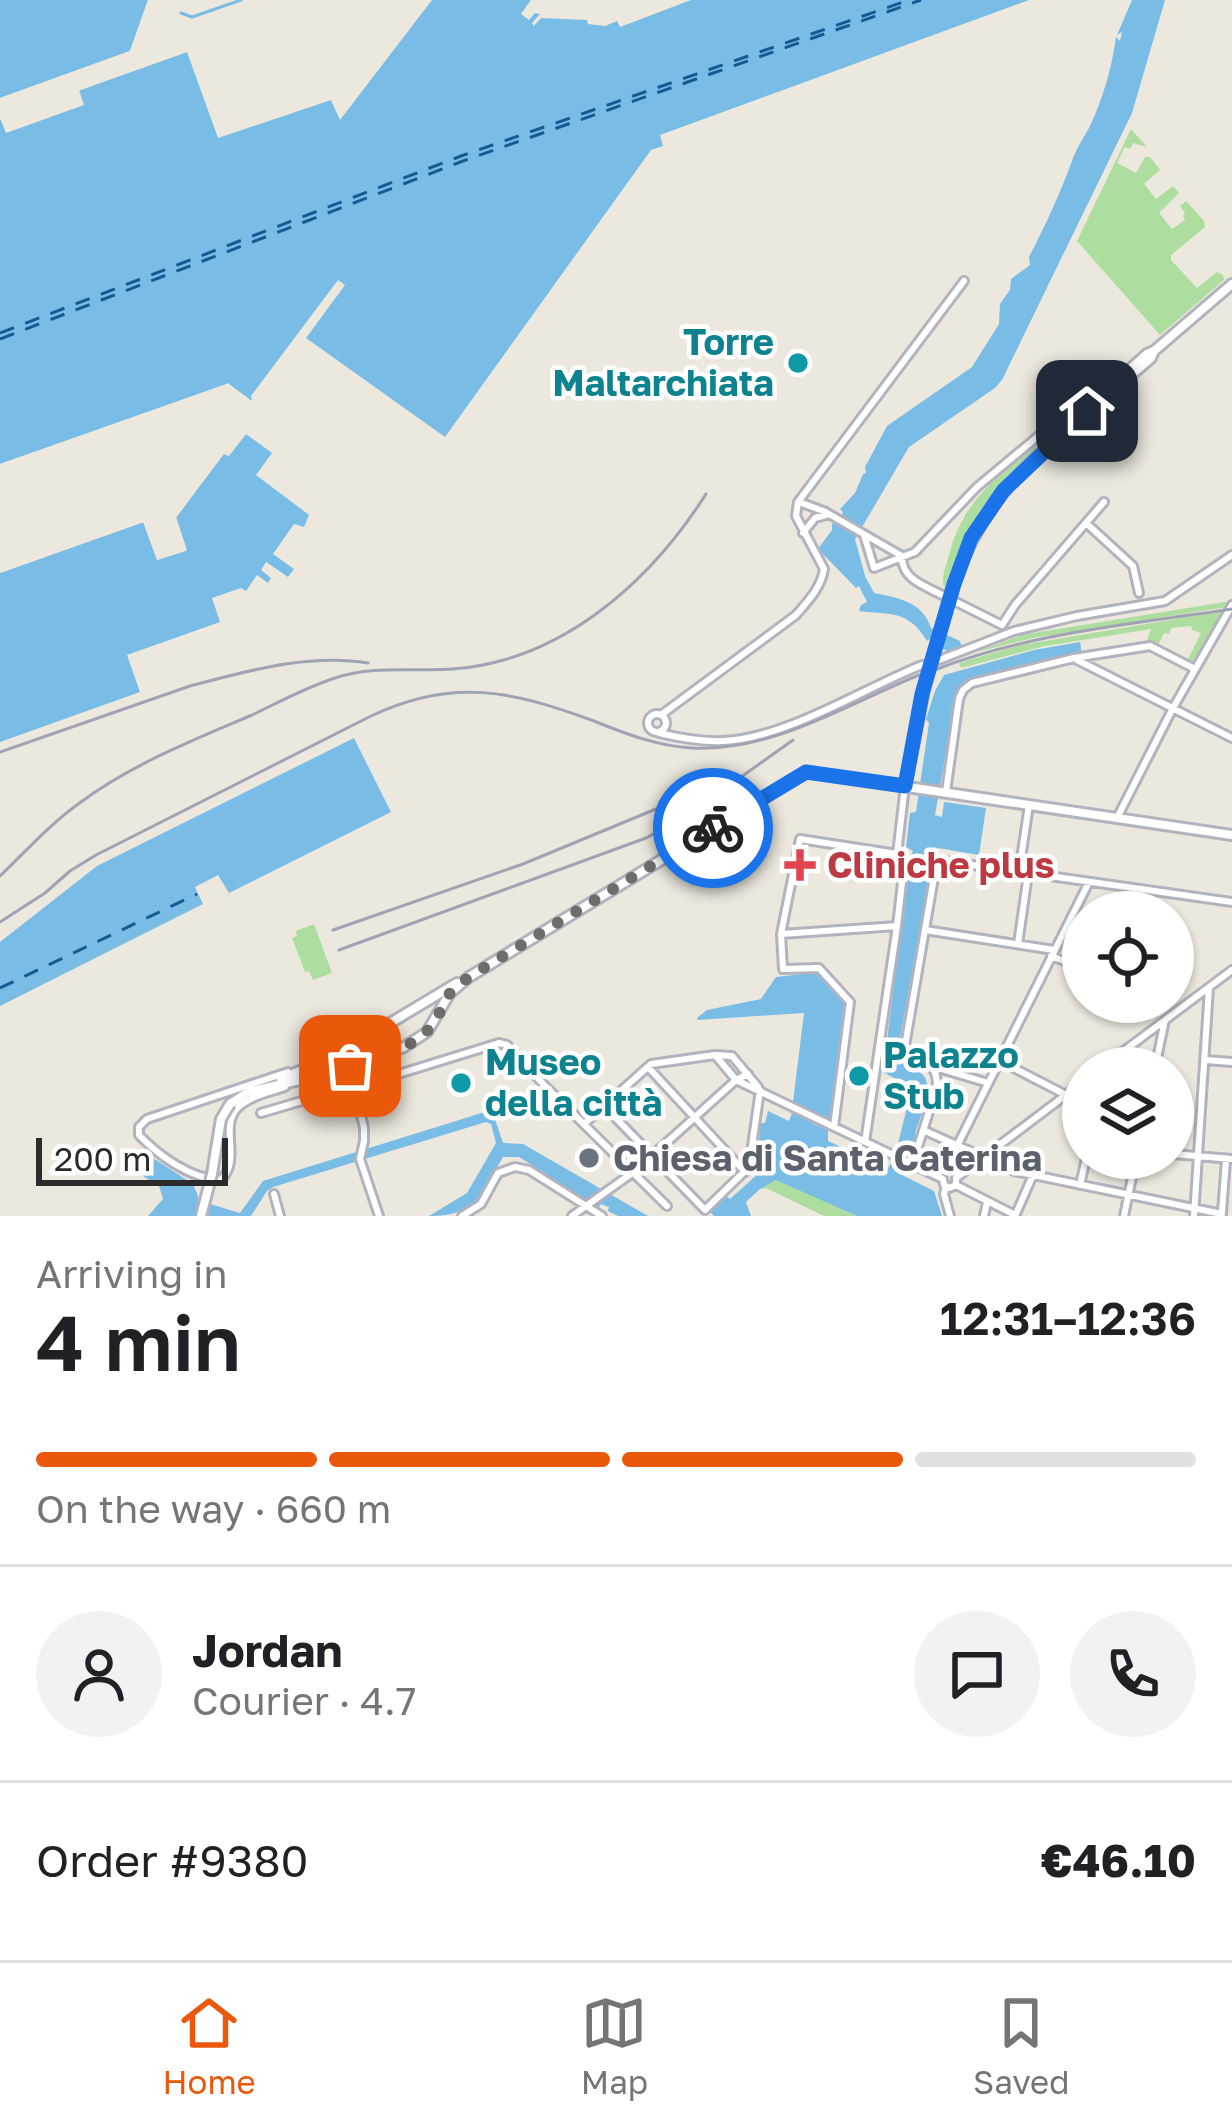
<!DOCTYPE html>
<html lang="en">
<head>
<meta charset="utf-8">
<style>
  body { margin:0; font-family:"Golos Text",sans-serif; background:#f2f2f2; color:#202124; height:100vh; display:flex; flex-direction:column; font-size:45px; white-space:nowrap }
  * { box-sizing:border-box; margin:0 }
  p { font-size:39px; color:#757577 }
  .icon { flex:none; width:66px; height:66px; fill:none; stroke:currentColor; stroke-width:2; stroke-linecap:round; stroke-linejoin:round }
  .map { position:relative; height:1216px; overflow:hidden }
  .side { display:flex; flex-direction:column; background:#fff; flex:1 }
  .side>* { flex:none }
  .tools { position:absolute; left:1062px; top:891px; display:grid; gap:24px }
  .tools a { display:grid; place-items:center; width:132px; height:132px; border-radius:50%; background:#fff; box-shadow:0 3px 9px #0004; font-size:60px }
  .scale { position:absolute; left:36px; bottom:30px; width:192px; box-sizing:border-box; padding-left:12px; border:6px solid #2b2b2b; border-top:0; font-size:33px; line-height:42px; white-space:nowrap; color:#2b2b2b; -webkit-text-stroke:9px #fff; paint-order:stroke }
  .pin { position:absolute; display:grid; place-items:center; width:102px; height:102px; color:#fff; margin:-51px; border-radius:24px; box-shadow:0 6px 18px #0006 }
  .courier { position:absolute; display:grid; place-items:center; width:120px; height:120px; margin:-60px; border:9px solid #1a73e8; border-radius:50%; background:#fff; color:#222; box-shadow:0 3px 15px #0007 }
  .headline em { font-style:normal; font-weight:600 }
  .headline div { display:flex; flex-direction:column-reverse }
  .headline { display:flex; align-items:center; justify-content:space-between; height:204px; padding:0 36px }
  h1 { font-size:78px; font-weight:600; line-height:90px }
  .bar { display:grid; grid-template-columns:repeat(4,1fr); gap:18px 12px; align-content:center; height:144px; padding:0 36px }
  .bar i { height:15px; border-radius:9px; background:#e0e0e0 }
  .bar .active { background:#ea580c }
  .bar p { grid-column:span 4 }
  .line { display:flex; align-items:center; gap:30px; padding:0 36px; border-top:3px solid #e0e0e0 }
  .line div { flex:1 }
  .round { display:grid; place-items:center; flex:none; width:126px; height:126px; border-radius:63px; background:#f2f2f2 }
  .tab-bar { display:flex; justify-content:space-around; align-items:center; height:168px; border-top:3px solid #e0e0e0; background:#fff; font-size:33px; color:#757577 }
  .tab-bar a { display:grid; justify-items:center; gap:6px }
  .tab-bar .active { color:#ea580c }
  .map>svg:first-child { display:block }
  .green { fill:#adde9f }
  .water { fill:#79bde6 }
  .pier { fill:#ece8de }
  .lines { fill:none; stroke-linecap:round; stroke-linejoin:round }
  .stream { stroke:#79bde6; stroke-width:3 }
  .ferry { stroke:#175a93; stroke-width:3; stroke-dasharray:15 12; stroke-linecap:butt }
  .street-casing { stroke:#b2b3be; stroke-width:12 }
  .secondary-casing { stroke:#b2b3be; stroke-width:14 }
  .street { stroke:#fff; stroke-width:6 }
  .secondary { stroke:#fff; stroke-width:8 }
  .rail { stroke:#a1a2b4; stroke-width:3 }
  .secondary-bridge-casing { stroke:#b2b3be; stroke-width:14; stroke-linecap:butt }
  .secondary-bridge { stroke:#fff; stroke-width:8 }
  .done { stroke:#6f6d6a; stroke-width:12; stroke-dasharray:0 21.6 }
  .route { stroke:#1a73e8; stroke-width:15 }
  .culture-dot { fill:#0f9aa8; stroke:#fff; stroke-width:4.5 }
  .health-dot { fill:#e0444e; stroke:#fff; stroke-width:4.5 }
  .worship-dot { fill:#6b7280; stroke:#fff; stroke-width:4.5 }
  .labels { text-anchor:middle; stroke-width:9; stroke-linejoin:round; paint-order:stroke }
  .culture-label { font-size:36px; font-weight:bold; fill:#0d838f; stroke:#fff; text-anchor:start }
  .health-label { font-size:36px; font-weight:bold; fill:#be3a42; stroke:#fff; text-anchor:start }
  .worship-label { font-size:36px; font-weight:bold; fill:#5b616d; stroke:#fff; text-anchor:start }
</style>
</head>
<body>
<div class="map">
<svg width="1232" height="1216" viewBox="0 0 1232 1216">
  <rect width="100%" height="100%" fill="#ece8de"/>
  <path class="green" d="M1131,129L1147,147L1133,143L1130,149L1125,147L1117,163L1136,173L1145,157H1150L1160,170L1144,184L1156,199L1173,186L1179,193L1159,213L1172,229L1185,220L1183,216L1185,213L1180,206L1186,201L1204,221L1205,227L1171,255V260L1197,288L1217,272L1223,275L1224,280L1160,335L1077,241Z
    M1051,431L1053,433C994,485 970,514 944,589C941,574 946,567 950,552C964,496 1008,468 1051,431Z
    M1231,601L1227,607L1033,638L977,652L1021,635Z
    M1223,611L1194,661L1188,659L1201,633L1192,630L1191,626L1171,628L1169,634L1164,633L1158,645L1147,640L1151,629L1045,646L961,668L959,663L1021,645Z
    M314,924L332,973L313,980L309,971L305,972L292,938L297,936L296,931Z
    M776,1179L857,1216H824L766,1188L760,1189Z"/>
  <path class="water" d="M0,0H148L130,51L0,98Z
    M432,0H531L521,14L529,20L535,13L540,14L532,23L534,26L541,18L587,20L588,24L605,26L617,21L620,27L691,0H1029L660,135L663,146L651,150L445,437L306,338L345,285L338,280L251,396L252,401L229,384L0,464V118L7,132L83,104L78,91L187,52L218,138L331,100L340,120Z
    M1132,0H1165L1132,113L1002,380L995,388L909,447L855,539L865,576L874,593C901,598 923,603 931,628L960,641L962,648L947,651L929,639L927,641C908,609 889,615 859,611L861,605L867,602L859,586L856,588L818,549L832,530V523L837,525L843,512L840,509L855,493L863,474L866,473L865,467L887,426L972,367L999,324L1000,304L1010,290L1011,279L1030,265L1029,257C1045,226 1060,194 1072,161C1076,149 1083,139 1089,128C1103,99 1112,67 1116,37L1120,41L1122,32L1117,35Z
    M246,434L272,453L256,475L309,515L304,527L294,524L273,554L294,569L288,577L266,562L261,570L271,578L268,583L257,575L246,591L241,588L212,598L220,622L127,655L140,692L0,742V573L144,522L157,560L186,551L176,518L224,453L229,456Z
    M1080,642L1082,654L968,680L960,685L956,695L935,815L942,817L944,802L986,808L979,855L938,848L933,856H929L931,868L897,1055C905,1064 913,1066 922,1074C935,1085 920,1118 915,1133L917,1135L911,1151L902,1164L900,1174L934,1191L942,1216H857L776,1180L760,1189L746,1202L751,1216H714L709,1211L725,1195L730,1199L760,1172L762,1157L757,1155L761,1123H765L768,1111L789,1121L792,1113L805,1118L807,1109L793,1102L804,1013L697,1020L698,1017L707,1010L761,999L776,977L819,972L847,1005L831,1120L817,1114L813,1124L828,1130V1141L888,1168C897,1157 906,1108 912,1088L883,1072L910,857L913,851L906,847L910,813L916,812L929,723L926,719L935,691L944,675L1034,650Z
    M354,738L391,812L229,893L218,875L195,887L203,904L0,1006V942L97,866Z
    M488,1111L495,1119L503,1143L523,1144L648,1216H618L608,1211L609,1207L601,1204L599,1207L596,1206L519,1157H503C481,1194 477,1216 429,1216L467,1193L496,1143L491,1124L486,1122L273,1187L267,1191L251,1216H148L163,1199L159,1186L143,1176L140,1154L142,1151L193,1184L200,1201L240,1213L263,1181Z"/>
  <path class="pier" d="M148,0L154,1L133,56L0,104V98L130,51Z
    M185,46L187,52L79,90L84,105L6,133L0,118V112L4,113L10,125L76,101L72,91L76,85Z
    M229,383L232,394L228,390L0,470V464Z
    M244,428L246,434L228,456L224,454L176,517L187,550L157,560L143,522L0,573V567L143,516L149,520L161,553L179,546L171,514L220,449L227,448Z"/>
  <g class="lines">
    <path class="stream" d="M181,13L192,17L241,0"/>
    <path class="ferry" d="M0,333L461,156L909,0
      M0,339L463,161L921,0
      M0,988L197,894"/>
    <defs>
      <path id="street" d="M799,502L826,512
        M1086,523L1133,566L1139,593
        M803,533L815,518L829,514L902,556C901,579 925,586 942,595
        M864,535L874,568L915,552L977,487L1054,423L1067,429
        M956,602L1002,625
        M1002,625L1015,605L1104,502
        M939,660L1014,631L1077,616L1165,601L1232,555
        M1077,660L1232,738
        M648 723a9 9 0 1 1 18 0a9 9 0 1 1-18 0Z
        M661,715L796,615C808,601 821,588 824,569L796,516L798,502L964,281
        M659,733C680,738 701,742 723,741C787,738 862,689 922,665
        M946,792L959,699L963,690L972,683L1074,658L1150,646L1195,669
        M1117,818L1173,708L1232,605
        M1019,872L1029,805
        M925,930L1054,950
        M781,934L897,926
        M1018,944L1028,874
        M1051,956L1083,968
        M715,1055L736,1080L943,1179L944,1185L949,1188L956,1185V1178L1083,1082
        M1206,1060L1232,1062
        M1000,1061L1066,1095
        M350,1066L364,1128V1141L360,1159L379,1216
        M648,1067L745,1172
        M935,1067L988,1083
        M1101,1068L1232,970
        M1155,1068L1165,1020
        M285,1087C273,1091 258,1094 247,1101C212,1119 245,1156 221,1180C191,1179 159,1156 139,1135V1127L147,1119L288,1072
        M353,1088L499,1043L507,1045L547,1088L667,1206
        M604,1106L705,1210L749,1167L760,1090
        M261,1113L352,1086
        M584,1124L651,1064L715,1055L732,1056L758,1087
        M834,1127L850,1002L819,968L783,969L781,934L800,839L897,854
        M923,1130L1014,1171L1222,1214
        M865,1142L897,926L904,865L897,854L905,786
        M957,1146L1089,882
        M1173,1154L1232,1159
        M912,1166L937,1086C937,1058 920,1066 904,1052L937,860L1232,902
        M956,1185L1015,1215
        M1080,1185L1086,1158
        M946,1186L944,1194L950,1216
        M274,1194L280,1216
        M1222,1212L1226,1160
        M462,1216L481,1204L498,1173L515,1167L529,1170L602,1216
        M572,1216L635,1171L736,1080L748,1074
        M984,1216L987,1202
        M1015,1216L1033,1175
        M1124,1216L1136,1158
        M1194,1216L1209,988"/>
      <path id="secondary" d="M1118,384L1119,379L1147,354L1154,351L1232,284
        M954,583C989,477 1072,427 1151,358L1154,351
        M905,786L926,680
        M281,1079L335,1056L457,983
        M230,1104L248,1092L317,1076L404,1047L427,1032L450,993L469,977L806,772L1232,835"/>
    </defs>
    <use href="#street" class="street-casing"/>
    <use href="#secondary" class="secondary-casing"/>
    <use href="#street" class="street"/>
    <use href="#secondary" class="secondary"/>
    <path class="rail" d="M937,669C1030,633 1133,624 1232,609
      M0,752L190,686C248,671 308,653 368,663
      M0,876C26,851 51,823 81,802C132,764 194,740 252,715C279,702 307,687 335,678C374,665 414,672 453,669C562,661 650,582 706,494
      M0,922L45,893L70,871L96,855L371,716C453,677 513,691 594,721C626,734 657,746 692,748C773,752 847,704 919,675
      M333,930L523,864L702,790
      M339,950L646,838L682,819L793,740"/>
    <defs>
      <path id="secondary-bridge" d="M926,680L954,583
        M201,1216L212,1174L221,1119L230,1104"/>
    </defs>
    <use href="#secondary-bridge" class="secondary-bridge-casing"/>
    <use href="#secondary-bridge" class="secondary-bridge"/>
  </g>
  <g class="lines">
    <path class="done" d="M350,1066L388,1054L418,1040L433,1025L450,993L469,977L713,828"/>
    <path class="route" d="M713,828L806,772L905,786L922,694L954,584L971,538L1003,491L1087,411"/>
  </g>
  <g class="culture-dot">
    <circle cx="798" cy="363" r="12"/>
    <circle cx="859" cy="1076" r="12"/>
    <circle cx="461" cy="1083" r="12"/>
  </g>
  <path class="health-dot" d="M794 847h12v12h12v12h-12v12h-12v-12h-12v-12h12z"/>
  <circle class="worship-dot" cx="589" cy="1158" r="12"/>
  <g class="labels">
    <g class="culture-label">
      <text x="774" y="355" text-anchor="end">Torre<tspan x="774" dy="41">Maltarchiata</tspan></text>
      <text x="883" y="1068">Palazzo<tspan x="883" dy="41">Stub</tspan></text>
      <text x="485" y="1075">Museo<tspan x="485" dy="41">della città</tspan></text>
    </g>
    <g class="health-label">
      <text x="827" y="878">Cliniche plus</text>
    </g>
    <g class="worship-label">
      <text x="613" y="1171">Chiesa di Santa Caterina</text>
    </g>
  </g>
</svg>
<div class="tools">
<a><svg class="icon" aria-label="locate" viewBox="0 0 24 24"><circle cx="12" cy="12" r="6"/><path d="M12 2v4M12 18v4M2 12h4M18 12h4"/></svg></a>
<a><svg class="icon" aria-label="layers" viewBox="0 0 24 24"><path d="M12 4l9 5-9 5-9-5zM3 14l9 5 9-5"/></svg></a>
</div>
<div class="scale">200 m</div>
<div class="pin" style="left:350px;top:1066px;background:#ea580c"><svg class="icon" aria-label="bag" viewBox="0 0 24 24"><path d="M5 8h14l-1 12H6zM9 8a3 3 0 0 1 6 0"/></svg></div>
<div class="pin" style="left:1087px;top:411px;background:#1f2937"><svg class="icon" aria-label="home" viewBox="0 0 24 24"><path d="M3 11l9-7 9 7M6 9v11h12V9"/></svg></div>
<div class="courier" style="left:713px;top:828px"><svg class="icon" aria-label="bike" viewBox="0 0 24 24"><circle cx="6" cy="16" r="4"/><circle cx="18" cy="16" r="4"/><path d="M6 16l4-8h5l3 8M10 8l3 8H6M13 5h3"/></svg></div>
</div>
<section class="side">
<div class="headline"><div><h1>4 min</h1><p>Arriving in</p></div><em>12:31–12:36</em></div>
<div class="bar"><i class="active"></i><i class="active"></i><i class="active"></i><i></i><p>On the way · 660 m</p></div>
<div class="line" style="height:216px"><a class="round"><svg class="icon" aria-label="person" viewBox="0 0 24 24"><circle cx="12" cy="8" r="4"/><path d="M4 21q1-7 8-7t8 7"/></svg></a><div><b>Jordan</b><p>Courier · 4.7</p></div><a class="round"><svg class="icon" aria-label="chat" viewBox="0 0 24 24"><path d="M4 5h16v11H9l-5 4z"/></svg></a><a class="round"><svg class="icon" aria-label="phone" viewBox="0 0 24 24"><path d="M5 4h4l2 5-3 2q2 4 5 5l2-3 5 2v4C11 20 4 13 5 4z"/></svg></a></div>
<div class="line" style="height:156px"><div>Order #9380</div><b>€46.10</b></div>
</section>
<nav class="tab-bar">
<a class="active"><svg class="icon" aria-label="home" viewBox="0 0 24 24"><path d="M3 11l9-7 9 7M6 9v11h12V9"/></svg>Home</a>
<a><svg class="icon" aria-label="map" viewBox="0 0 24 24"><path d="M3 6l6-2 6 2 6-2v14l-6 2-6-2-6 2zM9 4v14M15 6v14"/></svg>Map</a>
<a><svg class="icon" aria-label="saved" viewBox="0 0 24 24"><path d="M7 4h10v16l-5-4-5 4z"/></svg>Saved</a>
</nav>
</body>
</html>
